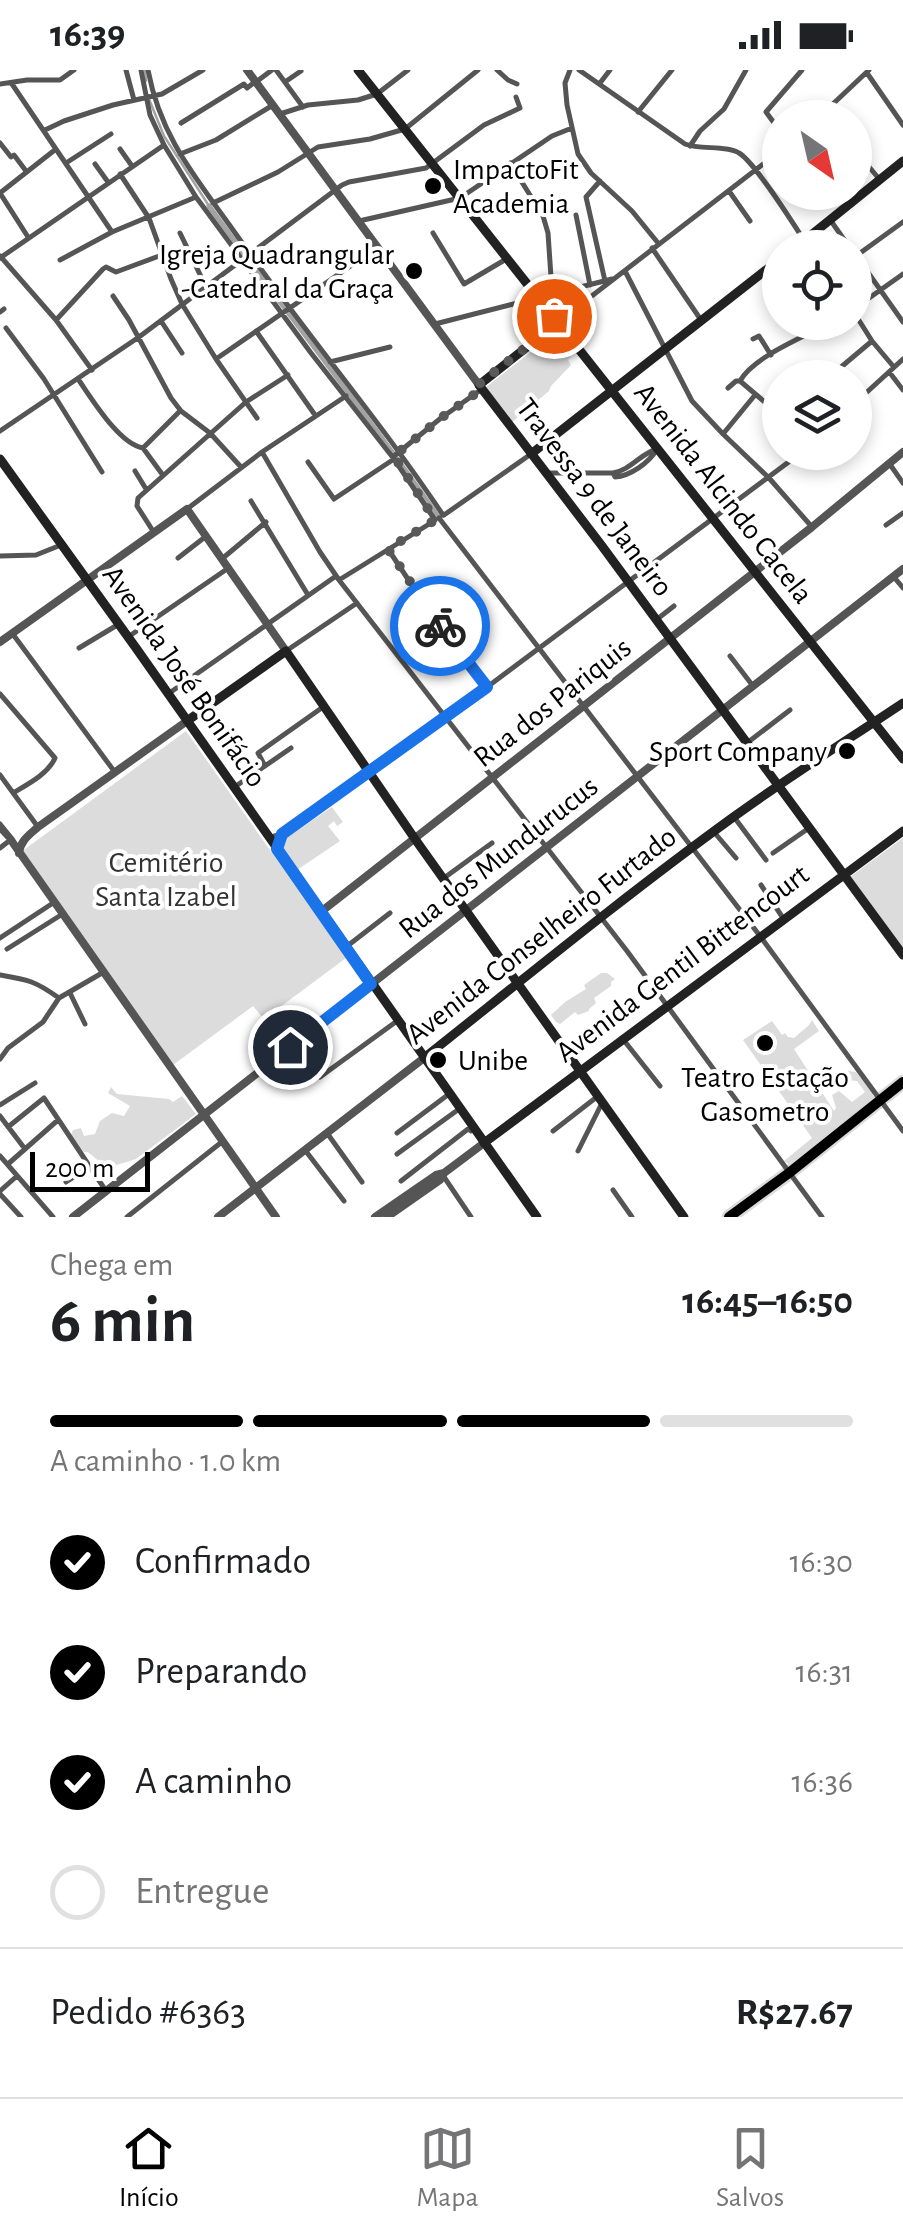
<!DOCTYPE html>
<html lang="pt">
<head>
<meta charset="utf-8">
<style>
  body { margin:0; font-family:"Alegreya Sans",sans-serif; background:#f6f6f6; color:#202124; height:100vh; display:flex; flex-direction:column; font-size:38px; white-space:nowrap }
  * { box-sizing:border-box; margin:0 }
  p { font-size:32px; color:#757577 }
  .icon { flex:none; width:55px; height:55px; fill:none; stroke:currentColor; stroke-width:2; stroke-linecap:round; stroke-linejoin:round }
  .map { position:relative; height:1147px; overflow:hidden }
  .drawer { display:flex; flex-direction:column; background:#fff; flex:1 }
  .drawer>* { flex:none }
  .needle { width:65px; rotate:146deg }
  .controls { position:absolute; left:762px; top:30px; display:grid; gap:20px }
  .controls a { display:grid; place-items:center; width:110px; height:110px; border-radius:50%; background:#fff; box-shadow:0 5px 15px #0003; font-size:50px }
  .scale { position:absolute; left:30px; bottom:25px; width:120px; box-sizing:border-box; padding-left:10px; border:5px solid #000; border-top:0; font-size:28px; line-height:35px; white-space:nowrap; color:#000; -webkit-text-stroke:8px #fff; paint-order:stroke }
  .pin { position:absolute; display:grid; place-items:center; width:85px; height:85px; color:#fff; margin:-42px; border:5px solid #fff; border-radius:50%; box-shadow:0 2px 10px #0007 }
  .courier { position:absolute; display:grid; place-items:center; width:100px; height:100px; margin:-50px; border:8px solid #1a73e8; border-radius:50%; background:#fff; color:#222; box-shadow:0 2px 12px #0007 }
  .overview em { font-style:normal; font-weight:700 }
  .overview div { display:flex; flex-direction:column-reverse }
  .overview { display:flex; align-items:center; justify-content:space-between; height:170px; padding:0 50px }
  h1 { font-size:65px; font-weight:700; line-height:75px }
  .bar { display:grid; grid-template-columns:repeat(4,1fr); gap:15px 10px; align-content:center; height:120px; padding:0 50px }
  .bar i { height:12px; border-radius:8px; background:#e0e0e0 }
  .bar .selected { background:#000 }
  .bar p { grid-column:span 4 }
  .line { display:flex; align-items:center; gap:25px; padding:0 50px; border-top:2px solid #e0e0e0 }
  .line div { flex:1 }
  ol { padding:0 50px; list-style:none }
  li { display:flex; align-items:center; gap:30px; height:110px }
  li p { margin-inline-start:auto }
  li .icon { padding:10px; border-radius:50%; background:#000; color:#fff; stroke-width:4 }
  li:last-child { color:#757577 }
  li i { width:55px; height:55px; border:5px solid #e0e0e0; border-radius:50% }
  .status { display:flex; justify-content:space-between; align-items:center; height:70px; padding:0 50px; background:#fff; direction:ltr }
  .status svg { height:28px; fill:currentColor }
  .tab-bar { display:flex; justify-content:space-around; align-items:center; height:140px; border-top:2px solid #e0e0e0; background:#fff; font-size:28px; color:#757577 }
  .tab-bar a { display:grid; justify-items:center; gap:5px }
  .tab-bar .selected { color:#000 }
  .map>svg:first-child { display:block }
  .green { fill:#dcdcdc }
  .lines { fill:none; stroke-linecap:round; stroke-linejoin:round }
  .stream { stroke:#a3a3a3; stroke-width:2.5 }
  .canal { stroke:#a3a3a3; stroke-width:5 }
  .primary-casing { stroke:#dbdbdb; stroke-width:15 }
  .minor { stroke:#555; stroke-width:5 }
  .tertiary { stroke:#555; stroke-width:8 }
  .secondary { stroke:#222; stroke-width:9 }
  .primary { stroke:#000; stroke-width:10 }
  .done { stroke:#595959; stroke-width:10; stroke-dasharray:0 18 }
  .route { stroke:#1a73e8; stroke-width:12 }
  .poi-dot { fill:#000; stroke:#fff; stroke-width:4 }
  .labels { text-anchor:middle; stroke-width:8; stroke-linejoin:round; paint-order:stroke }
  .poi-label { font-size:30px; fill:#000; stroke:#fff; text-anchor:start }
  .street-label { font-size:30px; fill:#000; stroke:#fff }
  .park-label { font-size:30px; fill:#333; stroke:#fff }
</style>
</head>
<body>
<div class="status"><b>16:39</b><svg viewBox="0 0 49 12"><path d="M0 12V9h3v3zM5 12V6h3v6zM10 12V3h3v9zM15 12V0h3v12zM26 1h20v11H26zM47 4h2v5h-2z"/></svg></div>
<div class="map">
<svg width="903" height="1147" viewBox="0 0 903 1147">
  <rect width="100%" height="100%" fill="#fff"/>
  <path class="green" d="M560,262L575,282L568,290L571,295L551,316L549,321L511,353L486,317L554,264Z
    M186,661L346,888L264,949L253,936L173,995L21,782Z
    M332,737L343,752L337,756L334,751L328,756L340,771L297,800L279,773Z
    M903,768V880L850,807Z
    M601,903H607L615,909L611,912V916L594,928L596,933L589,939V941L578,945L575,942L560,954L556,952L551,945L565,932L586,919L584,915Z
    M812,950L819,961L794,979L834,1041L836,1038L832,1025L839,1021L852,1032L865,1022L857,1011L846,1010L839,1015L837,1013L831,1018L829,1016L830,1009L838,1006L841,1000L856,1002L873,1023V1029L842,1052L844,1056L819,1075L789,1094L784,1091L812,1068L743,970L772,951L782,965L785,963L788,967L794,968L809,955Z
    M111,1017L117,1024L169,1029L173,1032L182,1026L196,1044L136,1089L107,1098L88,1082H84L76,1075L71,1065L73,1060L81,1058L84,1066L95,1064L100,1051L112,1043L124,1046L130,1036L108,1023Z"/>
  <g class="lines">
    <path class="stream" d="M145,0L146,11
      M149,29L164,66L209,136"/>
    <path class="canal" d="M209,136C285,241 366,342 439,448"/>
    <defs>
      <path id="primary" d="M729,1147L789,1103L903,1012"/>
    </defs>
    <use href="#primary" class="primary-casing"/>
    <path class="minor" d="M126,0L134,30
      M141,0L150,45L164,75L196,127L311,283L394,389L435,450
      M148,0C161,70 199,111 238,167C304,262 379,349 443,445
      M276,0L303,37
      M497,0L508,10L517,14
      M570,0L565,13L567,35L578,84L591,103L632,141L658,173
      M579,0L685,74C700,80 727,75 739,83C755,92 796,158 809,178
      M867,3L903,55
      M256,12L272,0
      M285,12L301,1
      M600,13L610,0
      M0,14L27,10H60L74,0
      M12,14L112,162
      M638,42L672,0
      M280,44L308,35L358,30L377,24L408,0
      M818,48L869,0
      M181,53L244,14L247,18L256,11
      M45,60L64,51L113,35L162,24L203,0
      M780,61L766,42L802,0
      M0,73L11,87L14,85L26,101
      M690,76L700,61L724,39L746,0
      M120,79L132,96
      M855,80L880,110
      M180,84L216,70L273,35
      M66,93L111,64
      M510,93L543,146L548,163L551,207L556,223
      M95,94L108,112
      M120,104L149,148L171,209L182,234L216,289L257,348
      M600,111L586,127L605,211
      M729,121L750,151
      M213,133L278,102L318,77L370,69L405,59L478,0
      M576,145L590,215
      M359,151L460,128L552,66L572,58
      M831,151L850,178
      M180,163L206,217
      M433,163L464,214L508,188
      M28,167L0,123L56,79
      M652,178L701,250
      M855,184L903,252
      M0,186L56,250L92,300
      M856,186L903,152
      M0,188L164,75
      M60,190L112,162L196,127
      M625,201L692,331L723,364L769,408L812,457
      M113,226L129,250L171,328L181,341L210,363L241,397
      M855,238L903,204
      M0,242L4,239
      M855,244L872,271L893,296
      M57,249L103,199L106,197L116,202L162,185
      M161,251L182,283
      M558,252L780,81
      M435,254L612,209
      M6,258L44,309L102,402
      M256,261L315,345
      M753,269L759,266L771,285
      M216,289L378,177
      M330,292L390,277
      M890,303L903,320
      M828,308L872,271
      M78,309C92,329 119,374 143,378L162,404
      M740,311L780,345
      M728,318L736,311H740C754,286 805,267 831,252
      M855,333L903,289
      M0,361L139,267L342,115L349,112L426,98L484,55L520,38L516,27
      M723,364L755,325
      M143,378L180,341
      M262,382L320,482L339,510L627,881L822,1147
      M308,392L334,429L394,389V386L441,348L482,319
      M889,393L903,413
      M135,401L146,419
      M549,403H613L615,407C630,406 649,393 657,379
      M613,403C631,400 641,383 657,379
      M251,431L308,525
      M187,439L262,382L346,326
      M444,445L531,384
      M439,448L760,866L903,1061
      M886,455L903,443
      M153,461L137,436L138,428L246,332L288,305
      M388,479L431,544L487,617
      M0,486L36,485L61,475
      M178,488L205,467
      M223,488L266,452
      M893,506L903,518
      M339,510L434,451
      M656,550L674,536
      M12,563L114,701
      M128,567L227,499
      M79,578L119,554
      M286,581L357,533
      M730,586L753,616
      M0,624L55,688C48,704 28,714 13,723
      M168,624L336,506
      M747,673L790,640
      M265,696L258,683L323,637
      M0,705L38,757
      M236,716L291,678
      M734,747L766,790
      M0,754L13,770V773
      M0,759L13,773
      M714,762L736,788
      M271,767L282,764L447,647L802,382
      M0,778L9,771
      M773,783L809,758
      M444,808L492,773
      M761,815L783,848
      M0,868L53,833
      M346,877L390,843
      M7,879L61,845
      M0,905C29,910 35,911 59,928
      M70,923L85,954
      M269,949L290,977
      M622,968L660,1016
      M0,989L8,978L43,952L59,928L102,903
      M320,1007L397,951
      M0,1035L35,1013
      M0,1046L25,1079
      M8,1057L44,1028L106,1121
      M553,1061L598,1026
      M327,1063L362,1112
      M397,1063L449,1024
      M305,1080L344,1131
      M578,1081L601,1035
      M397,1084L459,1039
      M0,1086L53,1147
      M8,1094L58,1050
      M442,1104L471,1147
      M401,1111L468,1059L471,1061L473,1059
      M66,1112L90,1097
      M613,1120L632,1147
      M0,1121L17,1106
      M0,1124L21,1147
      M127,1147L223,1071"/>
    <path class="tertiary" d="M247,0L479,315
      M0,572L187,439L286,581
      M13,773L276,1147
      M19,783C21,770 29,765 38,757L187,651
      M322,841L812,457L903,382
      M73,1147L903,499
      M218,1147L424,988
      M375,1147L436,1105L444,1103
      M387,1147L440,1110L444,1103L484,1073"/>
    <path class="secondary" d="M358,0L903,689
      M795,178L903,91
      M562,257L547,261L479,315L602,476L903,885
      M531,384L780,189
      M0,389L136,578L537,1147
      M187,651L286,581L415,769L684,1147
      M424,988C526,907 626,825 732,748C787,708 846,671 903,633
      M484,1073L903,761"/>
    <use href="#primary" class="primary"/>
  </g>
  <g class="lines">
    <path class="done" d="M440,556L388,479L435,450L394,386L441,348L482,319L479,314L547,261L553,253L554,246"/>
    <path class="route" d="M290,977L371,914L277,779L282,764L487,617L440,556"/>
  </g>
  <g class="poi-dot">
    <circle cx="433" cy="116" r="10"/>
    <circle cx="414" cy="201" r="10"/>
    <circle cx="847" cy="681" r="10"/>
    <circle cx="765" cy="973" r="10"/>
    <circle cx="438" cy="990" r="10"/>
  </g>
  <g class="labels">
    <g class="poi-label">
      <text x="453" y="109">ImpactoFit<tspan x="453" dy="34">Academia</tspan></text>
      <text x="394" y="194" text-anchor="end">Igreja Quadrangular<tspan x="394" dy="34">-Catedral da Graça</tspan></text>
      <text x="827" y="691" text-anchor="end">Sport Company</text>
      <text x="458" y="1000">Unibe</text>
      <text x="765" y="1017" text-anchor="middle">Teatro Estação<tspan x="765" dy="34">Gasometro</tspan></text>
    </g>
    <g class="street-label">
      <text transform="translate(724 423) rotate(52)" y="10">Avenida Alcindo Cacela</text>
      <text transform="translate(595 427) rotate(53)" y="10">Travessa 9 de Janeiro</text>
      <text transform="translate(185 606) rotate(55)" y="10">Avenida José Bonifácio</text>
      <text transform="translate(552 632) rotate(-38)" y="10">Rua dos Pariquis</text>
      <text transform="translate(498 787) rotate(-38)" y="10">Rua dos Mundurucus</text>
      <text transform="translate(541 865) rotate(-38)" y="10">Avenida Conselheiro Furtado</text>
      <text transform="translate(682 893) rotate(-37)" y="10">Avenida Gentil Bittencourt</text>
    </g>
    <g class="park-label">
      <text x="166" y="802">Cemitério<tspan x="166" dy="34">Santa Izabel</tspan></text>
    </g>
  </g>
</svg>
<div class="controls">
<a><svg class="needle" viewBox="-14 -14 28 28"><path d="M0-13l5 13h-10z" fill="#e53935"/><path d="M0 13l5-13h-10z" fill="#757577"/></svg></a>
<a><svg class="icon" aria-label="locate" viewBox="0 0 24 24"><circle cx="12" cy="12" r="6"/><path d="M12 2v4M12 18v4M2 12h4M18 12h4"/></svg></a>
<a><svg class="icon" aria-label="layers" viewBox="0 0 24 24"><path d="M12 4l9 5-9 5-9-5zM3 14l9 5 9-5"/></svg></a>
</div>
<div class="scale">200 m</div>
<div class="pin" style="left:554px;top:246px;background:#ea580c"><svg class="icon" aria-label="bag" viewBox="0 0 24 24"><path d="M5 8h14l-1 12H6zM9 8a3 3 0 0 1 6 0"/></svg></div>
<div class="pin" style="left:290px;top:977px;background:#1f2937"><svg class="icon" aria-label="home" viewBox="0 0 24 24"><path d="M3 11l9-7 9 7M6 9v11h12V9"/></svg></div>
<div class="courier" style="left:440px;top:556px"><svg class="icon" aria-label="bike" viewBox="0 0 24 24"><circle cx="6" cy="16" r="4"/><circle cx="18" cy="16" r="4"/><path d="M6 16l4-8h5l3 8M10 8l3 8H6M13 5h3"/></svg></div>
</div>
<section class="drawer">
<div class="overview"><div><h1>6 min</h1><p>Chega em</p></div><em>16:45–16:50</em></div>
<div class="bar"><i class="selected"></i><i class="selected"></i><i class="selected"></i><i></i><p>A caminho · 1.0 km</p></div>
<ol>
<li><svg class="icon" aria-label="check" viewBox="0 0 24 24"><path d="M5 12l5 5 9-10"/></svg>Confirmado<p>16:30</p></li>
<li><svg class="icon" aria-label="check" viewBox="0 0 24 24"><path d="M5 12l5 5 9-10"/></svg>Preparando<p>16:31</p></li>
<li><svg class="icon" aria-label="check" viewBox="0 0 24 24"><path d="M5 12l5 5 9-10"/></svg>A caminho<p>16:36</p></li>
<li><i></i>Entregue</li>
</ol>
<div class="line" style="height:130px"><div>Pedido #6363</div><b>R$27.67</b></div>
</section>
<nav class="tab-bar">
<a class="selected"><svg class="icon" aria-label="home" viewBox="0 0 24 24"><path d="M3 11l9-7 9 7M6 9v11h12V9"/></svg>Início</a>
<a><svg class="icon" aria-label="map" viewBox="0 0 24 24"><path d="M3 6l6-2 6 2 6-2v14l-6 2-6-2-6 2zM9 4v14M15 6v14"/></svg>Mapa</a>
<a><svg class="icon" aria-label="saved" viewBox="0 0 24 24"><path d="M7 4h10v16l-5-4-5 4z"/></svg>Salvos</a>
</nav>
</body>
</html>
